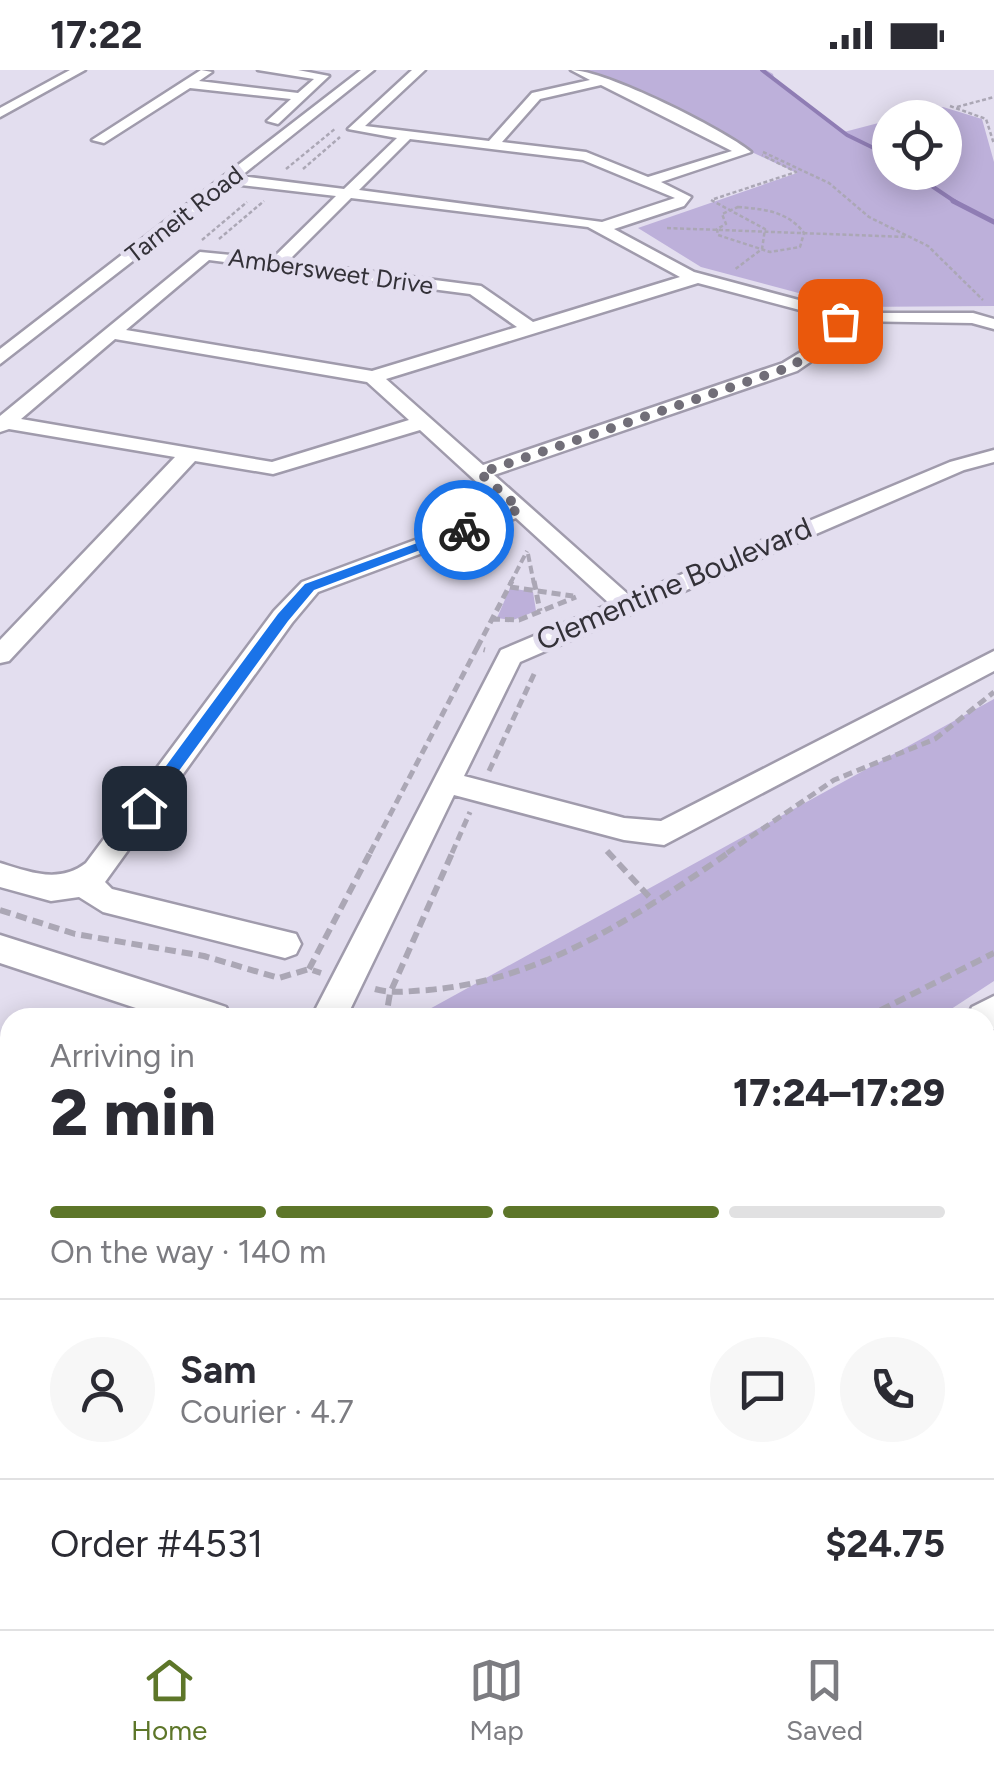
<!DOCTYPE html>
<html lang="en">
<head>
<meta charset="utf-8">
<style>
  body { margin:0; font-family:Figtree,sans-serif; background:#f7f7f7; color:#2b2b33; height:100vh; display:flex; flex-direction:column; font-size:38px; white-space:nowrap }
  * { box-sizing:border-box; margin:0 }
  p { font-size:32px; color:#7c7c81 }
  .icon { flex:none; width:55px; height:55px; fill:none; stroke:currentColor; stroke-width:2; stroke-linecap:round; stroke-linejoin:round }
  .map { position:relative; flex:1; overflow:hidden }
  .details { position:absolute; left:0px; top:938px; width:995px; height:622px; display:flex; flex-direction:column; background:#fff; border-radius:30px 30px 0 0; box-shadow:0 5px 25px #0003 }
  .details>* { flex:none }
  .buttons { position:absolute; left:872px; top:30px; display:grid; gap:20px }
  .buttons a { display:grid; place-items:center; width:90px; height:90px; border-radius:50%; background:#fff; box-shadow:0 5px 25px #0003; font-size:50px }
  .pin { position:absolute; display:grid; place-items:center; width:85px; height:85px; color:#fff; margin:-42px; border-radius:20px; box-shadow:0 5px 15px #0006 }
  .courier { position:absolute; display:grid; place-items:center; width:100px; height:100px; margin:-50px; border:8px solid #1a73e8; border-radius:50%; background:#fff; color:#222; box-shadow:0 2px 12px #0007 }
  .headline em { font-style:normal; font-weight:800 }
  .headline div { display:flex; flex-direction:column-reverse }
  .headline { display:flex; align-items:center; justify-content:space-between; height:170px; padding:0 50px }
  h1 { font-size:65px; font-weight:800; line-height:75px }
  .bar { display:grid; grid-template-columns:repeat(4,1fr); gap:15px 10px; align-content:center; height:120px; padding:0 50px }
  .bar i { height:12px; border-radius:8px; background:#e1e1e2 }
  .bar .selected { background:#5d7629 }
  .bar p { grid-column:span 4 }
  .line { display:flex; align-items:center; gap:25px; padding:0 50px; border-top:2px solid #e1e1e2 }
  .line div { flex:1 }
  .round { display:grid; place-items:center; flex:none; width:105px; height:105px; border-radius:52px; background:#f7f7f7 }
  .status { display:flex; justify-content:space-between; align-items:center; height:70px; padding:0 50px; background:#fff; direction:ltr }
  .status svg { height:28px; fill:currentColor }
  .tabs { display:flex; justify-content:space-around; align-items:center; height:140px; border-top:2px solid #e1e1e2; background:#fff; font-size:28px; color:#7c7c81 }
  .tabs a { display:grid; justify-items:center; gap:5px }
  .tabs .selected { color:#5d7629 }
  .map>svg:first-child { display:block }
  .green { fill:#bdb0da }
  .lines { fill:none; stroke-linecap:round; stroke-linejoin:round }
  .stream-far1 { stroke:#8f7db4; stroke-width:4 }
  .stream { stroke:#8f7db4; stroke-width:5 }
  .minor-casing { stroke:#a09bac; stroke-width:5 }
  .path-far3 { stroke:#aba7b5; stroke-width:2.5; stroke-dasharray:4 2.5; stroke-linecap:butt }
  .path-far2 { stroke:#aba7b5; stroke-width:4; stroke-dasharray:8 4; stroke-linecap:butt }
  .path-far1 { stroke:#aba7b5; stroke-width:5; stroke-dasharray:9 5; stroke-linecap:butt }
  .path { stroke:#aba7b5; stroke-width:6; stroke-dasharray:11 6; stroke-linecap:butt }
  .minor { fill:#fff; fill-rule:evenodd }
  .route { fill:#1a73e8 }
  .done { stroke:#716e78; stroke-width:10; stroke-dasharray:0 18 }
  .labels { text-anchor:middle; stroke-width:10; stroke-linejoin:round; paint-order:stroke }
  .far-street-label { font-size:25px; fill:#333138; stroke:#e3deef }
  .street-label { font-size:30px; fill:#333138; stroke:#e3deef }
</style>
</head>
<body>
<div class="status"><b>17:22</b><svg viewBox="0 0 49 12"><path d="M0 12V9h3v3zM5 12V6h3v6zM10 12V3h3v9zM15 12V0h3v12zM26 1h20v11H26zM47 4h2v5h-2z"/></svg></div>
<div class="map">
<svg width="994" height="1559" viewBox="0 0 994 1559">
  <rect width="100%" height="100%" fill="#e3deef"/>
  <path class="green" d="M575,0H766L773,4L775,12L844,62L890,50V102H945V48L901,47L943,37L982,49L994,92V236L851,237L701,197L638,158L797,103Z
    M510,518L533,522L536,541L513,550L497,548Z
    M994,629V911L939,947H415Z
    M10,1131V1550H58L45,1559H0V1136Z"/>
  <g class="lines">
    <path class="stream-far1" d="M762,0L847,65L890,86
      M911,102L957,133"/>
    <path class="stream" d="M953,131L994,152"/>
    <defs>
      <path id="minor" d="M70,0H85L0,47V38Z
        M201,0L212,2L199,11L298,23L314,9L258,0H298L329,6L278,54L267,51L291,29L190,18L104,73L92,70Z
        M361,0H374L241,106L344,119L397,68L348,59L412,0H425L365,56L489,71L532,23L590,10L571,0C605,0 723,59 751,82L661,112L691,127L684,136L614,159L694,202L825,237L864,243H973L994,249V259L972,253L851,251L813,290L797,301L494,405L630,526L950,392L994,380V392L964,400L520,592L464,706L624,748L661,751L994,581V601L664,775L624,770L454,725L346,948H311L501,580L610,534L516,448L318,522L292,553L105,812L112,819L296,864L301,874L296,884L285,888L103,842L79,827L51,831L0,817V793C30,802 59,814 86,793L274,541L302,512L504,437L420,360L273,404L195,391L9,591L0,593V570L175,387L9,359L0,362V346L200,182L272,189L336,126L232,114L0,294V279ZM601,15L732,81L648,107L586,82L502,72L540,29ZM410,69L583,90L675,128L602,152L359,120ZM351,128L588,157L680,207L533,252L481,216L288,191ZM209,190L470,224L517,257L372,301L126,260ZM698,213L834,249L801,282L783,293L483,395L386,309ZM115,269L367,312L409,350L272,392L21,349Z
        M0,865L214,933L226,937L231,948H166L0,893Z
        M994,926V959L985,963V948H967L972,937Z
        M985,1150L994,1152V1192L985,1190Z
        M985,1435L994,1438V1484L985,1481Z
        M105,1550H162L158,1559H101Z
        M254,1550H302L305,1559H257Z"/>
    </defs>
    <use href="#minor" class="minor-casing"/>
    <path class="path-far3" d="M950,36L986,49L994,74
      M957,37L994,27
      M763,82L829,113L869,147L928,176L983,230
      M286,99L336,58
      M303,99L340,67
      M714,129L796,102L762,85
      M711,130L765,159L762,179L734,200
      M738,137C763,139 788,141 804,163L800,177L770,182L718,165L717,159L726,154L722,144Z
      M667,158L906,167
      M219,169L264,131
      M202,170L247,132"/>
    <path class="path-far2" d="M528,484L534,514
      M510,514L527,481"/>
    <path class="path-far1" d="M534,511L540,541
      M510,517L573,526
      M491,549L519,550L576,527
      M477,578L512,511
      M489,701L535,602
      M370,783L477,578L485,580
      M452,783L470,742
      M727,783L834,710L935,669L994,622"/>
    <path class="path" d="M607,781L654,832
      M0,840L75,864L204,886L279,908L309,899L321,903
      M309,899L371,781
      M375,919C393,924 409,921 428,920C544,910 638,845 731,781
      M396,948L387,941L390,923L453,781
      M865,948L994,883"/>
    <use href="#minor" class="minor"/>
  </g>
  <path class="route" d="M464,456L468,462L314,520L288,551L149,742H138V734L278,544L305,514Z"/>
  <g class="lines">
    <path class="done" d="M464,460L520,439L480,403L790,297L807,286L840,251"/>
  </g>
  <g class="labels">
    <g class="far-street-label">
      <text transform="translate(184 144) rotate(-38)" y="9">Tarneit Road</text>
      <text transform="translate(331 201) rotate(8)" y="9">Ambersweet Drive</text>
    </g>
    <g class="street-label">
      <text transform="translate(674 514) rotate(-23)" y="10">Clementine Boulevard</text>
    </g>
  </g>
</svg>
<div class="buttons">
<a><svg class="icon" aria-label="locate" viewBox="0 0 24 24"><circle cx="12" cy="12" r="6"/><path d="M12 2v4M12 18v4M2 12h4M18 12h4"/></svg></a>
</div>
<div class="pin" style="left:840px;top:251px;background:#ea580c"><svg class="icon" aria-label="bag" viewBox="0 0 24 24"><path d="M5 8h14l-1 12H6zM9 8a3 3 0 0 1 6 0"/></svg></div>
<div class="pin" style="left:144px;top:738px;background:#1f2937"><svg class="icon" aria-label="home" viewBox="0 0 24 24"><path d="M3 11l9-7 9 7M6 9v11h12V9"/></svg></div>
<div class="courier" style="left:464px;top:460px"><svg class="icon" aria-label="bike" viewBox="0 0 24 24"><circle cx="6" cy="16" r="4"/><circle cx="18" cy="16" r="4"/><path d="M6 16l4-8h5l3 8M10 8l3 8H6M13 5h3"/></svg></div>
<section class="details">
<div class="headline"><div><h1>2 min</h1><p>Arriving in</p></div><em>17:24–17:29</em></div>
<div class="bar"><i class="selected"></i><i class="selected"></i><i class="selected"></i><i></i><p>On the way · 140 m</p></div>
<div class="line" style="height:180px"><a class="round"><svg class="icon" aria-label="person" viewBox="0 0 24 24"><circle cx="12" cy="8" r="4"/><path d="M4 21q1-7 8-7t8 7"/></svg></a><div><b>Sam</b><p>Courier · 4.7</p></div><a class="round"><svg class="icon" aria-label="chat" viewBox="0 0 24 24"><path d="M4 5h16v11H9l-5 4z"/></svg></a><a class="round"><svg class="icon" aria-label="phone" viewBox="0 0 24 24"><path d="M5 4h4l2 5-3 2q2 4 5 5l2-3 5 2v4C11 20 4 13 5 4z"/></svg></a></div>
<div class="line" style="height:130px"><div>Order #4531</div><b>$24.75</b></div>
</section>
</div>
<nav class="tabs">
<a class="selected"><svg class="icon" aria-label="home" viewBox="0 0 24 24"><path d="M3 11l9-7 9 7M6 9v11h12V9"/></svg>Home</a>
<a><svg class="icon" aria-label="map" viewBox="0 0 24 24"><path d="M3 6l6-2 6 2 6-2v14l-6 2-6-2-6 2zM9 4v14M15 6v14"/></svg>Map</a>
<a><svg class="icon" aria-label="saved" viewBox="0 0 24 24"><path d="M7 4h10v16l-5-4-5 4z"/></svg>Saved</a>
</nav>
</body>
</html>
